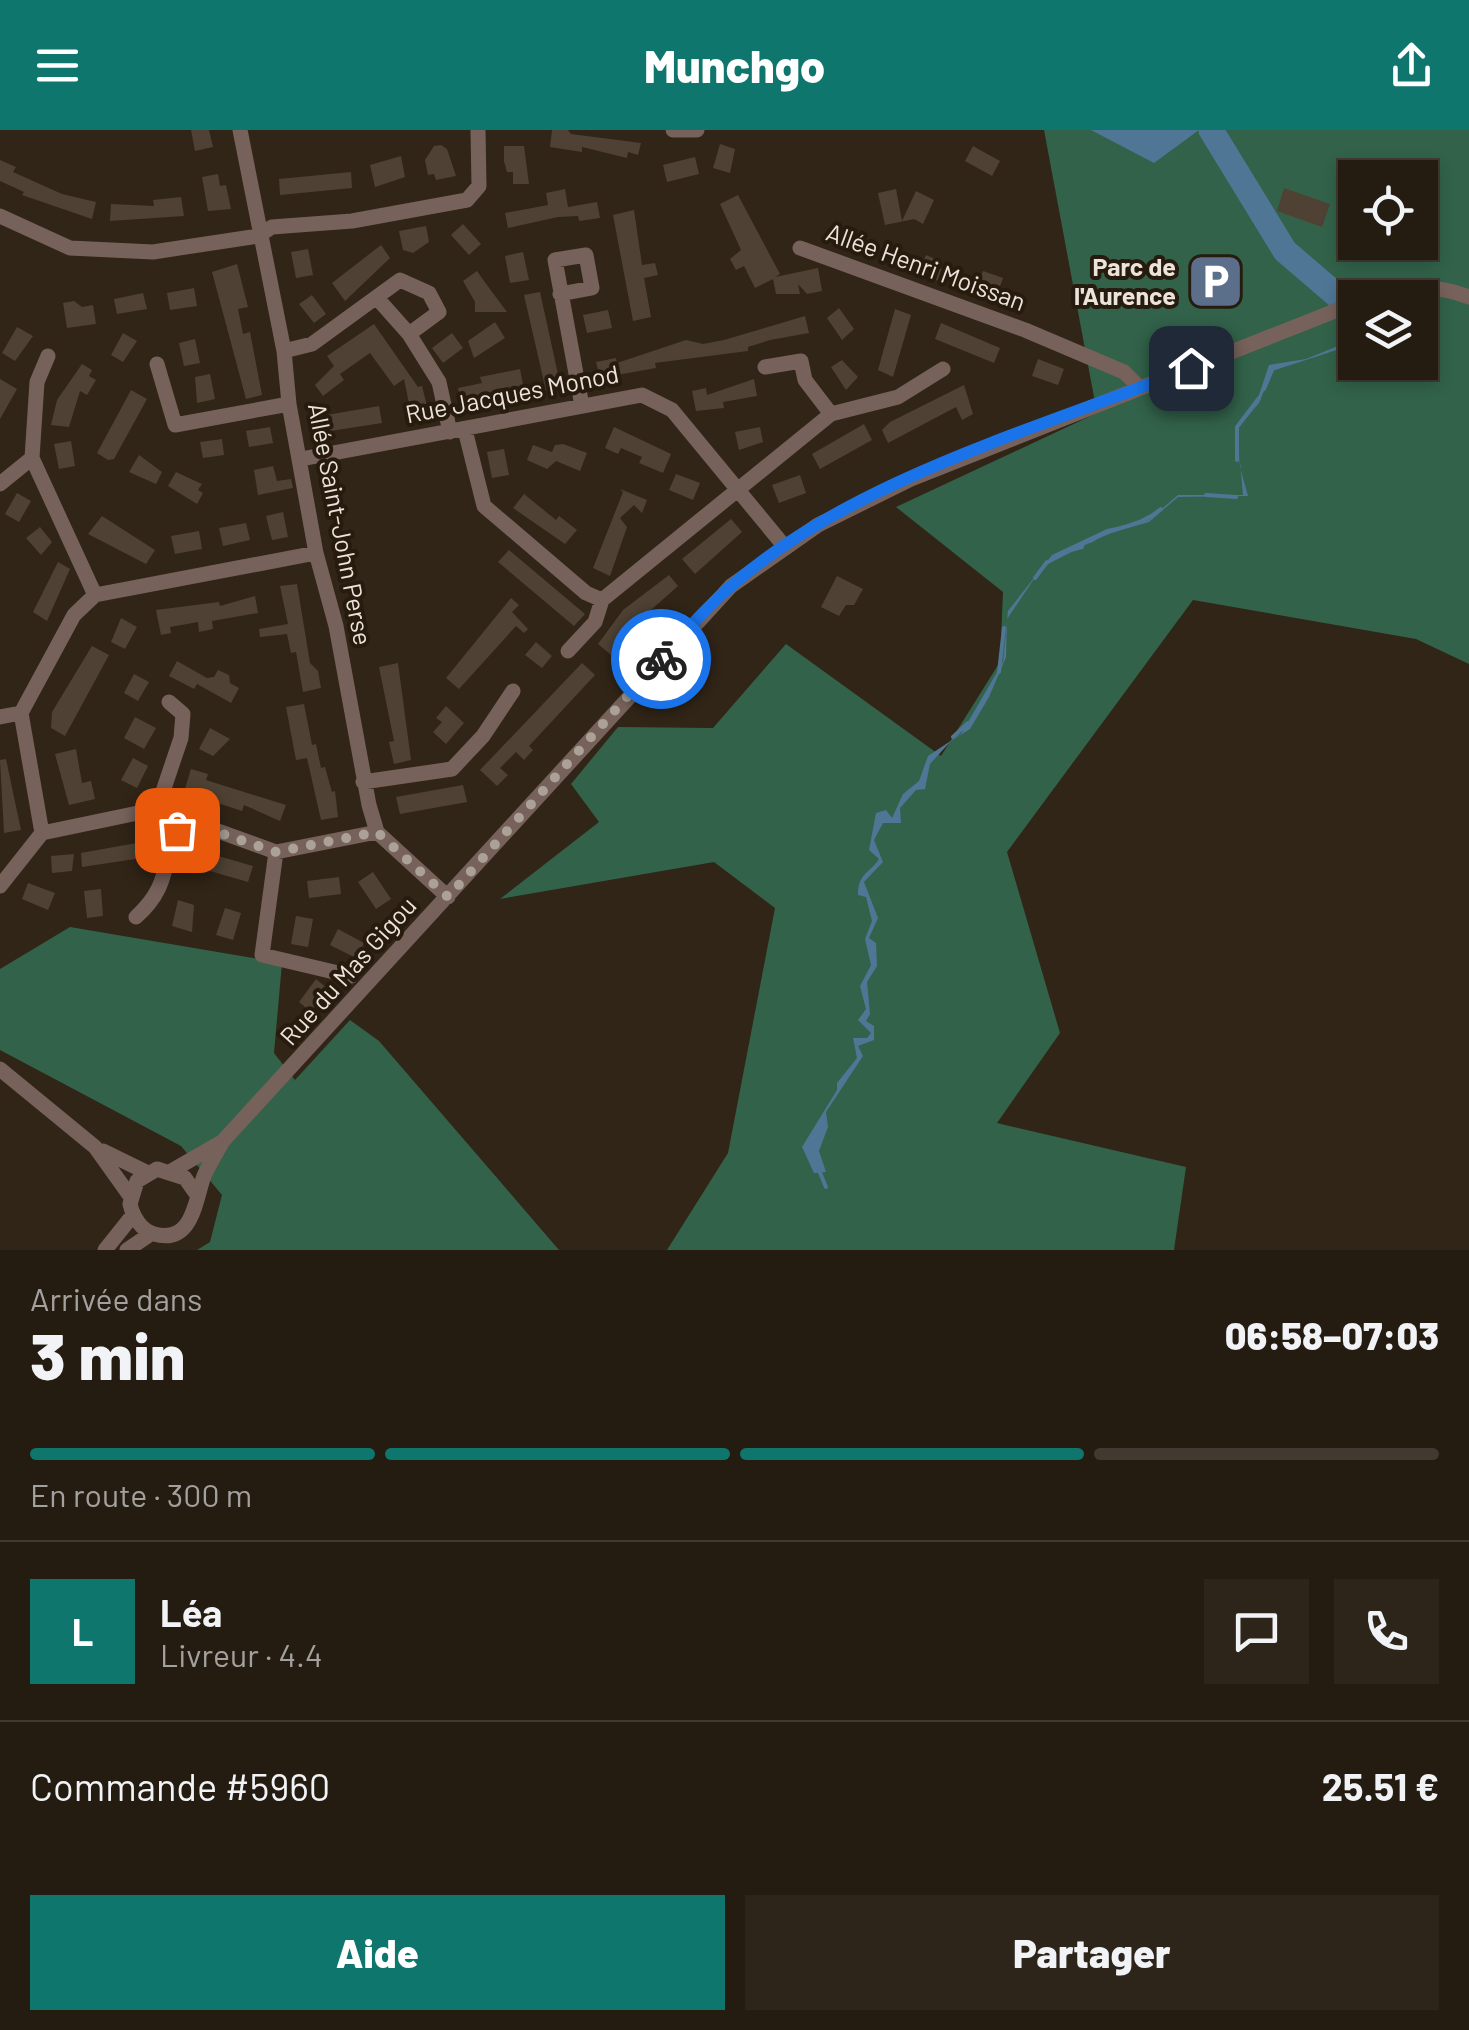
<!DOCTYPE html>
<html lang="fr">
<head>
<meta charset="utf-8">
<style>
  body { margin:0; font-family:Barlow,sans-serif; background:#2d251a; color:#f1f3f6; height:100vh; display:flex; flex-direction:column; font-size:38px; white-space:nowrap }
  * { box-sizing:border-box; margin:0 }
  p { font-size:32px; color:#a3a19f }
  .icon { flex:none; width:55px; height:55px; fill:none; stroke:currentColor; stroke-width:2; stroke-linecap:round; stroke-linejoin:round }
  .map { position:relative; height:1120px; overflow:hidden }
  .sheet { display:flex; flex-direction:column; background:#251c11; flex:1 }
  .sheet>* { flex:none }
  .controls { position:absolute; left:1338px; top:30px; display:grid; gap:20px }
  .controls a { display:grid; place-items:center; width:100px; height:100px; border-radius:0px; background:#251c11; box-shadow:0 5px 15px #0003,0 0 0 2px #423a31; font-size:50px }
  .pin { position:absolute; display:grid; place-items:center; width:85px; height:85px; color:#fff; margin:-42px; border-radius:20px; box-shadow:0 5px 15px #0006 }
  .courier { position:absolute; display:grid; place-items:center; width:100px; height:100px; margin:-50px; border:8px solid #1a73e8; border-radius:50%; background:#fff; color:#222; box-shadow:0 2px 12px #0007 }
  .overview em { font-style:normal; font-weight:800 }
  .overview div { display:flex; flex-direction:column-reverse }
  .overview { display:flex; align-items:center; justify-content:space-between; height:170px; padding:0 30px }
  h1 { font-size:65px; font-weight:800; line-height:75px }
  .bar { display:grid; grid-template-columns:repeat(4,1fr); gap:15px 10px; align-content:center; height:120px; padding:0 30px }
  .bar i { height:12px; border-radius:8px; background:#423a31 }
  .bar .selected { background:#0f766e }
  .bar p { grid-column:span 4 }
  .line { display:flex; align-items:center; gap:25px; padding:0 30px; border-top:2px solid #423a31 }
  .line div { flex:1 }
  .round { display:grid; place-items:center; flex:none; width:105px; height:105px; border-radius:0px; background:#2d251a }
  .action { display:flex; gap:20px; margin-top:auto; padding:20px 30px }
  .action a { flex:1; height:115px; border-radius:0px; background:#0f766e; color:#fff; font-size:40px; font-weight:800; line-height:115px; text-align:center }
  .action a+a { background:#2d251a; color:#f1f3f6 }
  header { display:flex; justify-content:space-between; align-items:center; height:130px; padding:0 30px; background:#0f766e; color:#fff; font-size:45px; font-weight:800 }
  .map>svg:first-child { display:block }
  .forest { fill:#32624a; fill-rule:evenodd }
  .water { fill:#4f7695 }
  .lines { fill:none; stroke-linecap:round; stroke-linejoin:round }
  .stream { stroke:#4f7695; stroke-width:4 }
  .river { stroke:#4f7695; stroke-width:25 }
  .building { fill:#4f4234 }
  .minor { stroke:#77625b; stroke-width:15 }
  .done { stroke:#aba196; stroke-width:10; stroke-dasharray:0 18 }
  .route { stroke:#1a73e8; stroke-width:12 }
  .labels { text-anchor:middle; stroke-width:8; stroke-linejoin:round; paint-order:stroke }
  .street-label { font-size:25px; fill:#ece4db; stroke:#271b0e }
  .poi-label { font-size:25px; font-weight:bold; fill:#ece4db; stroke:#271b0e; text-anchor:end }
</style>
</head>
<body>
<header><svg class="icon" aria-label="menu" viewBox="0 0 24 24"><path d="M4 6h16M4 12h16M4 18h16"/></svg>Munchgo<svg class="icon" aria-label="share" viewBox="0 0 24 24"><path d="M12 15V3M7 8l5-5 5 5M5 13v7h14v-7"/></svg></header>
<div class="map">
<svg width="1469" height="1120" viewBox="0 0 1469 1120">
  <rect width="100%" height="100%" fill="#312517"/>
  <path class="forest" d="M1044,0H1469V534L1416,509L1193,470L1007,722L1060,903L997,993L1186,1037L1174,1120H667L728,1023L775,778L714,732L500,769L599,692L571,654L618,597L713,598L786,514L941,626L1000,532L1003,462L896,377L1097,283ZM1355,48H1420V112H1355ZM1355,168H1420V232H1355Z
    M70,797L282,833L274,923L295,950L350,890L379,911L559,1120H197L210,1112L222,1065L181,1016L0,920V839Z"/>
  <path class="water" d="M1091,0H1199L1154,33Z
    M1355,209V214L1272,241L1259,273L1238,298L1240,337L1248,366L1178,367L1149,392L1107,404L1042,437L1007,489L1006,527L989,567L970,599L951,611L930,634L925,659L916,660L900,678L901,693H883L874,710L883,732L864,752L878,788L869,808L876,813L877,836L867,852L870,884L866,891L874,896V910L858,916L863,926L826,982L828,997L819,1021L826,1042L814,1043L802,1017L837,960V953L857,928L853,908H867L871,903L858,890L866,879L860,856L871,835L865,809L872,791L866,767L858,765C858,743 869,744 879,729L869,720L876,683L886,680L892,688L903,664L919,651L928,626L961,604L1003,532L1008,481L1052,425L1107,399L1149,390L1178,365H1243L1237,297L1255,277L1269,235L1306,229Z"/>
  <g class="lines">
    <path class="stream" d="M1264,259L1272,240
      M1237,330V297L1259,268
      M1206,365L1236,367
      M1090,411C1113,396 1139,398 1161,379
      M1063,422L1082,417
      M1035,448L1047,432
      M999,542L1004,498
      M953,607L968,593
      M818,1038L826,1057"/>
    <path class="river" d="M1211,0L1285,121L1355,181"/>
  </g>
  <path class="building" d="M191,0H209L213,17L195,21Z
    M552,0H568L571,4L641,13L638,25L628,22L627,28L582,17V22L550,17Z
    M720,14L735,19L730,43L713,38Z
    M441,15L447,19L456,46L436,50L434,44L428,45L425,30L434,16Z
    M504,16H524L529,54H513V42H507L504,31Z
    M973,16L1000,31L992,46L965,31Z
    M401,26L405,47L375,57L370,35Z
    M695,27L699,44L667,52L663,35Z
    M0,30L16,37L13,42L62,64L96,72L92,89L22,65L24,62L0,51Z
    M351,42L352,58L280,65L279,49Z
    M218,44L220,56L226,55L231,79L208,81L202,47Z
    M1284,58L1330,74L1322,97L1277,81Z
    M565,59L568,77L597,72L600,88L579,91L578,86L558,87L508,98L505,83L548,75L546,63Z
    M896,59L902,91L916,61L934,70L923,94L914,89L885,95L878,63Z
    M738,65L780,144L775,147L818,138L822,161L807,164L798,154L800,164H776L773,149L755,158L744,136L736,140L730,129L741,120L720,74Z
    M181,67L184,86L110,91L111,74L154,76L153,70Z
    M634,80L642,135L655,133L658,145L644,148L651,187L633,191L613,85Z
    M463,94L481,114L469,125L451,105Z
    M426,96L429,112L413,123L403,120L399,101Z
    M381,115L390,128L345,171L332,153Z
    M308,119L313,145L296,148L291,122Z
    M523,122L529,150L510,153L505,126Z
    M926,125L942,132L939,138L945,141L941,152L919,143Z
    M237,134L248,177L238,179L243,204L250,202L262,265L246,269L212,142Z
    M477,141L484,151L507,182H475V172L463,151Z
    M983,141L1003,148L995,170L975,163Z
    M194,158L197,176L170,180L167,163Z
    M540,162L561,258L546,261L524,165Z
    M143,163L147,179L117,184L114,169Z
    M312,165L326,184L314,193L299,174Z
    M74,171L82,177L93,175L96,194L67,198L63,173Z
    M839,178L854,199L842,210L827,188Z
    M895,179L911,185L893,247L878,240Z
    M608,180L612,198L587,203L583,185Z
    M805,186L809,203L770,210L748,217V221L655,233L656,238L600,248L596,232L616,228L617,233L686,210L703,214L724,210Z
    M495,192L505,208L474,228L468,211Z
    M941,193L1000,218L994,233L935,209Z
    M374,194L418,257L422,256L429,284L412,288L404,249L394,256L370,223L340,244L344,250L323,266L315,255L334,236L327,226Z
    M17,197L33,206L15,231L2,223Z
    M123,203L137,211L123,232L111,225Z
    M452,203L463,218L443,233L432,218Z
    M195,209L200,233L184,236L179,213Z
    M1038,229L1064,239L1058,255L1032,246Z
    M842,230L858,247L846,260L831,237Z
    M82,234L92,240L89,246L96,250L87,265L80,261L69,297L51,295L57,270Z
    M520,239L524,260L462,276L458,258L482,253L480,247Z
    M210,244L215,269L197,273L195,247Z
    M0,249L17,259L0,289Z
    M754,249L757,266L723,272L724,278L696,281L692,261L706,258L707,265Z
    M964,255L973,284L962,290L956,277L888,313L882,300L890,292Z
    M131,260L147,269L114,329L108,330L97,323Z
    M379,276L382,293L324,302L321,286Z
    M864,294L872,310L820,339L812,324Z
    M270,297L273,313L249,317L246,301Z
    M614,297L671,324L663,343L639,333L642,327L621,318L618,324L605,318Z
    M760,297L763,312L739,320L735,302Z
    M222,309L224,325L203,328L200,312Z
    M71,311L75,336L59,339L54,314Z
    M563,314L587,323L580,341L556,331L547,339L527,330L533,315L552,322L555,315Z
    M504,319L509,345L492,348L487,322Z
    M139,325L162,342L156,354L129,342Z
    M273,336L277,351L291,349L293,358L258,365L254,340Z
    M176,342L202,354L198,360L203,363L197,374L168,356Z
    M676,344L700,353L693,370L669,360Z
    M800,345L806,363L779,373L772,355Z
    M620,359L647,370L642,383L634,375L620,388L627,397L610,446L593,438L623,362Z
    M17,363L31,371L19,392L5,384Z
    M524,364L556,390L559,386L577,400L565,414L513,378Z
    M283,382L288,407L272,410L266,386Z
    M102,386L155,420L146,434L88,404Z
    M731,389L742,402L695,444L682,429Z
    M246,393L250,410L223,416L219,398Z
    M40,397L52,412L41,425L26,408Z
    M199,401L202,419L175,424L171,406Z
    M509,420L585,484L574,496L498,432Z
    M58,432L70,439L47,491L33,482Z
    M669,445L678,456L625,503L611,525L598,514L623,480Z
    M837,446L863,459L854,475H846L839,486L821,477Z
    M297,454L310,533L318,541L321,558L303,562L296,522L291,523L287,504L260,507L259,499L288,494L280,456Z
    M255,466L258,483L212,491L213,499L199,502L198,492L170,497L171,503L161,505L156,480L219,472L220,476Z
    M511,468L519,475L512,482L528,499L524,503L516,496L459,559L446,548Z
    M121,488L137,497L125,519L111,512Z
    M536,512L552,526L542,538L525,525Z
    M92,516L109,525L65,606L51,598L52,582Z
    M177,531L207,548L214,547L218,540L229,545L230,553L239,558L231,573L197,554L194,559L169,546Z
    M398,533L411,630L394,634L389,612L394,611L379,537Z
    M582,533L595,545L529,616L533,620L524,630L516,622L500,638L508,645L497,656L480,640Z
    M134,544L149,552L138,571L124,563Z
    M304,574L312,615L316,614L321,638L325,637L332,662L335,661L338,687L321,690L307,628L296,630L286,577Z
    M446,576L464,593L446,614L433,602L442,592L436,588Z
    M135,587L156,598L144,619L124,608Z
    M210,598L230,609L213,626L199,619Z
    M76,619L82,653L91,651L95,669L69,675L55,624Z
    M133,628L148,636L137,658L121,650Z
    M6,629L21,700L4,703L0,630Z
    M191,639L208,644L206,650L286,675L280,691L244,675L242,681L184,662Z
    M463,655L467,672L400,684L396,667Z
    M153,710L155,726L82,737L81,723Z
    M194,719L253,736L248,752L189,735Z
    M74,724L72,741L52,743L51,726Z
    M373,742L391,769L376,779L358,752Z
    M339,747L341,764L309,768L307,751Z
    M28,753L55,763L48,780L22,769Z
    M101,759L103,786L87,788L84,761Z
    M178,770L194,775L192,802L172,796Z
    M225,778L241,783L233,810L216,805Z
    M296,786L313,789L308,817L291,814Z
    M338,799L364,813L356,828L330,815Z
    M316,849L329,860L311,882L299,872Z"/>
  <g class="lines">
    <path class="minor" d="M240,0L284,221L289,274L316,423L336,496L369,675L377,702L448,767
      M673,0H697
      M0,86L70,118L153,122L258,106L272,97L352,91L467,70L479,56L478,0
      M800,118L1025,200L1124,242L1140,258
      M560,164L592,158L586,125L555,130L582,276
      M1371,168C1405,156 1435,154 1469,167
      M409,204L439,252L450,302
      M284,221L312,214L400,150L429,163L439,182L409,204L377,168
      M48,226L37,252L32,328L95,465
      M157,234L175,295L289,274
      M765,237L801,231L805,250L831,284
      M465,300L484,376L586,463L602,470L831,284L898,267L943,239
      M301,329L642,265L672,280L785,417
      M0,354L32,328
      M316,423L95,465L74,485L21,583L42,703L157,679L276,722L377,702
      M568,521L595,492L602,470
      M0,587L21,583
      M363,652L452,639L483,606L513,561
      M157,679L181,608L183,584L169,572
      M276,722L262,825L351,846
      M0,756L42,703
      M136,787C176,751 158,726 184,691
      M0,939L95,1017L130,1066
      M103,1021L148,1043
      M173,1040L220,1013
      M197,1065L185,1048L157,1039L137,1051L130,1074C133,1087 141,1100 154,1104C193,1115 195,1070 204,1046C209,1034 217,1022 223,1011L731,456L818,395L911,349L1355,173
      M105,1120L133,1085
      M127,1120L152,1103"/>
  </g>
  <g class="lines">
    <path class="done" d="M177,700L184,691L276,722L377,702L448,767L661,529"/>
    <path class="route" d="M661,529C682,505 705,479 730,457C852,349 1041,298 1191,238"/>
  </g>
  <defs>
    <symbol id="parking-square" viewBox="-11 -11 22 22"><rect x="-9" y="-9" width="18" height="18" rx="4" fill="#5c6f8a" stroke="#271b0e"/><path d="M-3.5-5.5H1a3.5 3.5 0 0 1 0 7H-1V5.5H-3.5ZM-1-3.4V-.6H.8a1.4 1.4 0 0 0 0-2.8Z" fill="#fff"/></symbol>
  </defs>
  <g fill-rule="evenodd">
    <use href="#parking-square" x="1184" y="120" width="63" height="63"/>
  </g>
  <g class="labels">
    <g class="street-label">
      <text transform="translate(926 137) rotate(20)" y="9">Allée Henri Moissan</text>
      <text transform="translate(512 264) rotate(-11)" y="9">Rue Jacques Monod</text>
      <text transform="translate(340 394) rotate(79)" y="9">Allée Saint-John Perse</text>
      <text transform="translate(348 841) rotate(-48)" y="9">Rue du Mas Gigou</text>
    </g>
    <g class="poi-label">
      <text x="1176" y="146">Parc de<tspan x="1176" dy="29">l'Aurence</tspan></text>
    </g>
  </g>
</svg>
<div class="controls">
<a><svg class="icon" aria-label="locate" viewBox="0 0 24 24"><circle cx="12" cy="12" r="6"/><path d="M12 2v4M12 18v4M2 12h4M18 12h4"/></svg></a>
<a><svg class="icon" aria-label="layers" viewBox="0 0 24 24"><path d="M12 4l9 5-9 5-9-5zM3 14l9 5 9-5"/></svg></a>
</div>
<div class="pin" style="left:177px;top:700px;background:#ea580c"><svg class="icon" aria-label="bag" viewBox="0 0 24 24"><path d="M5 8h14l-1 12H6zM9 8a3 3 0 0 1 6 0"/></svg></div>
<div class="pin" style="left:1191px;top:238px;background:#1f2937"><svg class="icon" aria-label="home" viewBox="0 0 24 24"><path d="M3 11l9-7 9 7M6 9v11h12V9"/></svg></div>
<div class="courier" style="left:661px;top:529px"><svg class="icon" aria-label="bike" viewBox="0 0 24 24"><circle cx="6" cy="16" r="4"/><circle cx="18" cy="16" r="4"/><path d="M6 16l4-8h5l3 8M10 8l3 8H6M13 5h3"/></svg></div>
</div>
<section class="sheet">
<div class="overview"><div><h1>3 min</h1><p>Arrivée dans</p></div><em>06:58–07:03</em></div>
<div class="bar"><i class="selected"></i><i class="selected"></i><i class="selected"></i><i></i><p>En route · 300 m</p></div>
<div class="line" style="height:180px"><b class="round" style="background:#0f766e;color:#fff">L</b><div><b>Léa</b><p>Livreur · 4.4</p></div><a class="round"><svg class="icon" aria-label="chat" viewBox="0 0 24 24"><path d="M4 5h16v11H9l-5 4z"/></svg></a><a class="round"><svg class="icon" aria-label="phone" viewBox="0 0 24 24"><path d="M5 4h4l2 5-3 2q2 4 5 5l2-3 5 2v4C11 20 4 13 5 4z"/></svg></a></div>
<div class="line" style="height:130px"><div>Commande #5960</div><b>25.51 €</b></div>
<div class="action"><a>Aide</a><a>Partager</a></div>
</section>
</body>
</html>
